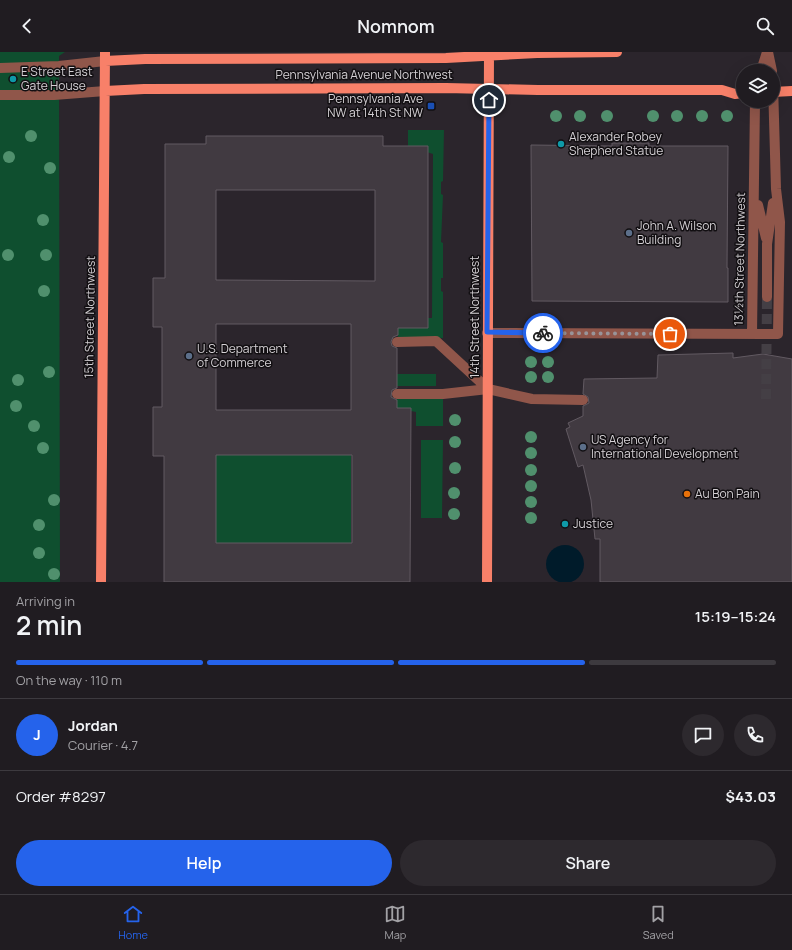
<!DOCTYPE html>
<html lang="en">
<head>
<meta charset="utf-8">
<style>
  body { margin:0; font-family:Manrope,sans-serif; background:#2d292e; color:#f1f3f6; height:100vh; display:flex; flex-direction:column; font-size:15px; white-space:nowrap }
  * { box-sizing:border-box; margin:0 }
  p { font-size:13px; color:#a2a1a5 }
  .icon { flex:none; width:22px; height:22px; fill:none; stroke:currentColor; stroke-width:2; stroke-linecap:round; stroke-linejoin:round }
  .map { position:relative; height:530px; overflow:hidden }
  .drawer { display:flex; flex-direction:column; background:#201c21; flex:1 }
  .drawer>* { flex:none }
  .fabs { position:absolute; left:736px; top:12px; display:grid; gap:8px }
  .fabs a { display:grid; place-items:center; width:44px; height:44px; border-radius:50%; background:#201c21; box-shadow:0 4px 16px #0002,0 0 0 1px #3d3a3f; font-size:20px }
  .pin { position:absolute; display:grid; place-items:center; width:34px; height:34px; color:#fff; margin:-17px; border:2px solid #fff; border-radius:50%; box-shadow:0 1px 4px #0007 }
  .courier { position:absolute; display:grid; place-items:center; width:40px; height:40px; margin:-20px; border:3px solid #2563eb; border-radius:50%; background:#fff; color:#222; box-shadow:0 1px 5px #0007 }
  .summary em { font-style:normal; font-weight:600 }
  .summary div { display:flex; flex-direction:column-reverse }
  .summary { display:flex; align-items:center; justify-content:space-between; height:68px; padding:0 16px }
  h1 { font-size:26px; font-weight:600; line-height:30px }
  .bar { display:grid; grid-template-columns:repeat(4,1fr); gap:6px 4px; align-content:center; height:48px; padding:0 16px }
  .bar i { height:5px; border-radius:3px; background:#3d3a3f }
  .bar .selected { background:#2563eb }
  .bar p { grid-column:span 4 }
  .line { display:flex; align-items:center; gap:10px; padding:0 16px; border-top:1px solid #3d3a3f }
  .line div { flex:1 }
  .round { display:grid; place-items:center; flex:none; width:42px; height:42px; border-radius:21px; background:#2d292e }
  .cta { display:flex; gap:8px; margin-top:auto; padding:8px 16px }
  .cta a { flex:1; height:46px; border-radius:24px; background:#2563eb; color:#fff; font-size:16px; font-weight:600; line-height:46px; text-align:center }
  .cta a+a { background:#2d292e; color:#f1f3f6 }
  header { display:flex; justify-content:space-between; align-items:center; height:52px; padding:0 16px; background:#201c21; font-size:18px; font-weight:600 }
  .dock { display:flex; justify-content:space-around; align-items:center; height:56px; border-top:1px solid #3d3a3f; background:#201c21; font-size:11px; color:#a2a1a5 }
  .dock a { display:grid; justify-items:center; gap:2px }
  .dock .selected { color:#2563eb }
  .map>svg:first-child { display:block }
  .green { fill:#0f4f2f }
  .water { fill:#001b2a }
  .building { fill:#413a41; stroke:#625a62; fill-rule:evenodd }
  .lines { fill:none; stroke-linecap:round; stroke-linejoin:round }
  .minor-tunnel { stroke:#443f45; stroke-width:10; stroke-dasharray:10 5; stroke-linecap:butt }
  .minor { stroke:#90564a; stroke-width:10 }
  .major { stroke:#f88069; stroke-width:10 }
  .tree { fill:#50906d }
  .done { stroke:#999499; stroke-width:4; stroke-dasharray:0 7.2 }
  .route { stroke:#2563eb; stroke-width:5 }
  .culture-dot { fill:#0f9aa8; stroke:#120f12; stroke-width:1.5 }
  .transit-dot { fill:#1a4fb4; stroke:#120f12; stroke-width:1.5 }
  .service-dot { fill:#5c6f8a; stroke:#120f12; stroke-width:1.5 }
  .food-dot { fill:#e8710a; stroke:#120f12; stroke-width:1.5 }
  .labels { text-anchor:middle; stroke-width:3; stroke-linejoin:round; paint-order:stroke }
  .poi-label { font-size:12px; fill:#d4d0d4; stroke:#120f12; text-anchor:start }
  .street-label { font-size:12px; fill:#d4d0d4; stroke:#120f12 }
</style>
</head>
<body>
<header><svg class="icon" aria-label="back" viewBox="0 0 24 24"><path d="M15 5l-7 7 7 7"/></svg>Nomnom<svg class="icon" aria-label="search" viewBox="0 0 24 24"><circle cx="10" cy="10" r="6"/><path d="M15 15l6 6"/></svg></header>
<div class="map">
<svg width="792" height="530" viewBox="0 0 792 530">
  <rect width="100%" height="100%" fill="#2b252c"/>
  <path class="green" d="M0,0H65L59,4L60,530H0Z
    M408,78H444L443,129L441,130V142L443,143L441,190L443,191V226H441V239L443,240V286L398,285V276H428V266H432L433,102L408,94Z
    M397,322H436V334H397Z
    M397,346H443V374H416V360L411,359L410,356H397Z
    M421,388H443L442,466H421Z
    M216,403H351V491H216Z"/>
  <path class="water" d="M546 512a19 19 0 1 1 38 0a19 19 0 1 1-38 0Z"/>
  <path class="building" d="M206,84H383V94H428V276H398V283L393,285L391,290L392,294L397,296V336L392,338L391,345L397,348V356H411L410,530H164V404H153V355H162V275H153V226H165V92H206ZM216,138H375V229L216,228ZM216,272H351V358H216ZM216,403H352V491H216Z
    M612,91H649V94H728L727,216H728V250L532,249L531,93L612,94Z
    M733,301V306L763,302L792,307V530H600V487H595L591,448L583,413L578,415L566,377L570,375L568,371L583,364V354L589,351L588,345L583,342L584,327L657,326L658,303Z"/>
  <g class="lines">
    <path class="minor-tunnel" d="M766,347L767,245"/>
    <path class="minor" d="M768,0L772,19
      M0,16L59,14L105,9
      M761,19L767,0
      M0,43H54L105,39
      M758,153L766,186
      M767,245V192L773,151
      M487,281L778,282L780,170L776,137L773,32
      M752,282L755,49
      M397,290L436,289L488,337
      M397,342H443L488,337L532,347L583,348"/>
    <path class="major" d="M105,9L145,7L446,6L537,1L617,0
      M105,39L144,37L446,36L538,38H722L735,42L743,41
      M773,40L792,39
      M101,530L105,0
      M487,530L489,0"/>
  </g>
  <g class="tree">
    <circle cx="556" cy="64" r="6"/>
    <circle cx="580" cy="64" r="6"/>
    <circle cx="607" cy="64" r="6"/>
    <circle cx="653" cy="64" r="6"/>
    <circle cx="677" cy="64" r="6"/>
    <circle cx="702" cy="64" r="6"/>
    <circle cx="727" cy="64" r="6"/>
    <circle cx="31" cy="84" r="6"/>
    <circle cx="9" cy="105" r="6"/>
    <circle cx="50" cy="116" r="6"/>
    <circle cx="43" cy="168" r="6"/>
    <circle cx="8" cy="203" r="6"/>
    <circle cx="46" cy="203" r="6"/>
    <circle cx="44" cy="239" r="6"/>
    <circle cx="531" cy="310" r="6"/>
    <circle cx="548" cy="310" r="6"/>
    <circle cx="49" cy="320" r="6"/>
    <circle cx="531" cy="325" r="6"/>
    <circle cx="548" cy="325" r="6"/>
    <circle cx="18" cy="328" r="6"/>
    <circle cx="16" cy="354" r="6"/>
    <circle cx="455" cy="368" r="6"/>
    <circle cx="34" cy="374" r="6"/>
    <circle cx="531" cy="385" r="6"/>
    <circle cx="455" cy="390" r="6"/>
    <circle cx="43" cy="396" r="6"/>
    <circle cx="531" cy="401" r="6"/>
    <circle cx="455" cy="416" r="6"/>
    <circle cx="531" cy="418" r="6"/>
    <circle cx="531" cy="434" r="6"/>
    <circle cx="454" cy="441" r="6"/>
    <circle cx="54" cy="448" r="6"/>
    <circle cx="531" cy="450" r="6"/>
    <circle cx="454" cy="462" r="6"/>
    <circle cx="531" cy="466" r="6"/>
    <circle cx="39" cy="473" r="6"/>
    <circle cx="39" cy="501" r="6"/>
    <circle cx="54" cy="522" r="6"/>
  </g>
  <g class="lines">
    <path class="done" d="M543,281L670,282"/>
    <path class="route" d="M489,48L487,280L543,281"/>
  </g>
  <g class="culture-dot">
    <circle cx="13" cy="27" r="4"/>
    <circle cx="561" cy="92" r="4"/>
    <circle cx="565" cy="472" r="4"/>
  </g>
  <rect class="transit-dot" x="427" y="50" width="8" height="8" rx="2"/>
  <g class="service-dot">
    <circle cx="629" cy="181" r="4"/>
    <circle cx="189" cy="304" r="4"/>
    <circle cx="583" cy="395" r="4"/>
  </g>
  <circle class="food-dot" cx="687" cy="442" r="4"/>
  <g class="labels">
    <g class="poi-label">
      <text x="21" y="24">E Street East<tspan x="21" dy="14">Gate House</tspan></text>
      <text x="423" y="51" text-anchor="end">Pennsylvania Ave<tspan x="423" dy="14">NW at 14th St NW</tspan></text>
      <text x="569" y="89">Alexander Robey<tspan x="569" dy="14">Shepherd Statue</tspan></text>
      <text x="637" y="178">John A. Wilson<tspan x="637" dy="14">Building</tspan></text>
      <text x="197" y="301">U.S. Department<tspan x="197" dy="14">of Commerce</tspan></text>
      <text x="591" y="392">US Agency for<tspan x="591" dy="14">International Development</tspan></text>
      <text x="695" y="446">Au Bon Pain</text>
      <text x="573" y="476">Justice</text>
    </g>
    <g class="street-label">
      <text x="364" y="27">Pennsylvania Avenue Northwest</text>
      <text transform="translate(740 207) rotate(-89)" y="4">13½th Street Northwest</text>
      <text transform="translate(90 265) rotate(-89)" y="4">15th Street Northwest</text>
      <text transform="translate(475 265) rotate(-90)" y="4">14th Street Northwest</text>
    </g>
  </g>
</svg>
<div class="fabs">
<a><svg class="icon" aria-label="layers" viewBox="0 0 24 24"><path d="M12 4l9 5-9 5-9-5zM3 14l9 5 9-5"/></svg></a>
</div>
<div class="pin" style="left:670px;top:282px;background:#ea580c"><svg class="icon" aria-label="bag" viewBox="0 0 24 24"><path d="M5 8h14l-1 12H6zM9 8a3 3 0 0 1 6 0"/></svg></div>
<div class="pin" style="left:489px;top:48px;background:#1f2937"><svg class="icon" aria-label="home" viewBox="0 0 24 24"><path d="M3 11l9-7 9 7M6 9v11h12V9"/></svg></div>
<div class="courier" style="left:543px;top:281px"><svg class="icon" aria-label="bike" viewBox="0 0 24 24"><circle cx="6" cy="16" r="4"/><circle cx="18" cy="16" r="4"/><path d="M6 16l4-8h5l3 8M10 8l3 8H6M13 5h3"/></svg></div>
</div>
<section class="drawer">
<div class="summary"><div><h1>2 min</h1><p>Arriving in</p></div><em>15:19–15:24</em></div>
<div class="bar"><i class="selected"></i><i class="selected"></i><i class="selected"></i><i></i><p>On the way · 110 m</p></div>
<div class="line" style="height:72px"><b class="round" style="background:#2563eb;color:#fff">J</b><div><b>Jordan</b><p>Courier · 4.7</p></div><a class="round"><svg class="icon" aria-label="chat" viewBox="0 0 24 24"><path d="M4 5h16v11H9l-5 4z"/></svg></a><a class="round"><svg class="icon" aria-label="phone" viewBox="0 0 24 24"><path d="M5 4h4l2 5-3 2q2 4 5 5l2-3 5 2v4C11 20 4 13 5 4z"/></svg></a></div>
<div class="line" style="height:52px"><div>Order #8297</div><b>$43.03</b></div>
<div class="cta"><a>Help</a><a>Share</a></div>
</section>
<nav class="dock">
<a class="selected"><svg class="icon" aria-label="home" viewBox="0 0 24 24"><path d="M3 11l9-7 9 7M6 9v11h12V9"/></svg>Home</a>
<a><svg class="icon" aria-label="map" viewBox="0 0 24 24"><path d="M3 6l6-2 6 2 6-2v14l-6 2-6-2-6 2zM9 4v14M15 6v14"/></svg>Map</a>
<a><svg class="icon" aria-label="saved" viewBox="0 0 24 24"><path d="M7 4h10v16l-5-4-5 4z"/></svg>Saved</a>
</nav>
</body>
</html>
